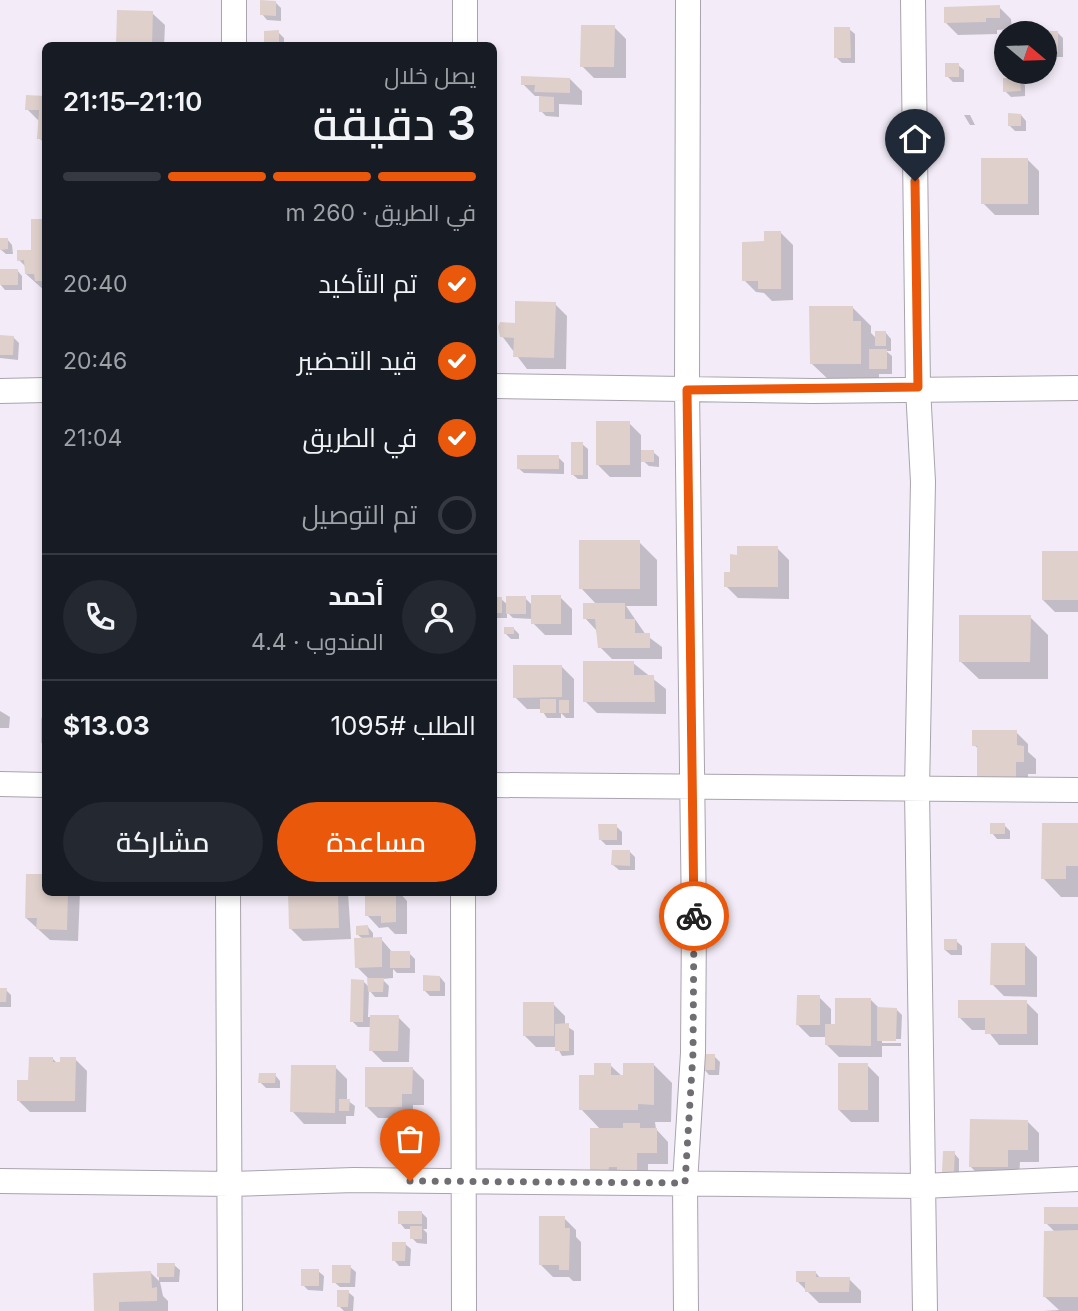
<!DOCTYPE html>
<html lang="ar">
<head>
<meta charset="utf-8">
<style>
  body { margin:0; font-family:Inter,Cairo,sans-serif; background:#242831; color:#f1f3f6; direction:rtl; height:100vh; display:flex; flex-direction:column; font-size:26px; white-space:nowrap }
  * { box-sizing:border-box; margin:0 }
  p { font-size:23px; color:#9ea1a6 }
  .icon { flex:none; width:38px; height:38px; fill:none; stroke:currentColor; stroke-width:2; stroke-linecap:round; stroke-linejoin:round }
  .map { position:relative; flex:1; overflow:hidden; direction:ltr }
  .sheet { position:absolute; left:42px; top:42px; width:455px; height:854px; display:flex; flex-direction:column; background:#171b24; border-radius:10px; box-shadow:0 4px 10px #0003; direction:rtl }
  .sheet>* { flex:none }
  .needle { width:46px; rotate:109deg }
  .buttons { position:absolute; left:994px; top:21px; display:grid; gap:14px }
  .buttons a { display:grid; place-items:center; width:63px; height:63px; border-radius:50%; background:#171b24; box-shadow:0 4px 10px #0003; font-size:35px }
  .pin { position:absolute; display:grid; place-items:center; width:60px; height:60px; color:#fff; margin:-72px -30px; border-radius:50% 50% 50% 0; rotate:-45deg; box-shadow:0 0 7px #0007 }
  .pin .icon { rotate:45deg }
  .courier { position:absolute; display:grid; place-items:center; width:70px; height:70px; margin:-35px; border:5px solid #ea580c; border-radius:50%; background:#fff; color:#222; box-shadow:0 2px 9px #0007 }
  .summary em { font-style:normal; font-weight:600 }
  .summary div { display:flex; flex-direction:column-reverse }
  .summary { display:flex; align-items:center; justify-content:space-between; height:119px; padding:0 21px }
  h1 { font-size:46px; font-weight:600; line-height:52px }
  .bar { display:grid; grid-template-columns:repeat(4,1fr); gap:10px 7px; align-content:center; height:84px; padding:0 21px }
  .bar i { height:9px; border-radius:5px; background:#363941 }
  .bar .selected { background:#ea580c }
  .bar p { grid-column:span 4 }
  .line { display:flex; align-items:center; gap:18px; padding:0 21px; border-top:2px solid #363941 }
  .line div { flex:1 }
  .round { display:grid; place-items:center; flex:none; width:74px; height:74px; border-radius:37px; background:#242831 }
  ol { padding:0 21px; list-style:none }
  li { display:flex; align-items:center; gap:21px; height:77px }
  li p { margin-inline-start:auto }
  li .icon { padding:7px; border-radius:50%; background:#ea580c; color:#fff; stroke-width:4 }
  li:last-child { color:#9ea1a6 }
  li i { width:38px; height:38px; border:4px solid #363941; border-radius:50% }
  .primary-button { display:flex; gap:14px; margin-top:auto; padding:14px 21px }
  .primary-button a { flex:1; height:80px; border-radius:42px; background:#ea580c; color:#fff; font-size:28px; font-weight:600; line-height:80px; text-align:center }
  .primary-button a+a { background:#242831; color:#f1f3f6 }
  .map>svg:first-child { display:block }
  .shadow { fill:#0003 }
  .building { fill:#dfd0cb }
  .lines { fill:none; stroke-linecap:round; stroke-linejoin:round }
  .street-casing { stroke:#a9a3ae; stroke-width:26 }
  .street { stroke:#fff; stroke-width:24 }
  .done { stroke:#706d73; stroke-width:7; stroke-dasharray:0 12.6 }
  .route { stroke:#ea580c; stroke-width:9 }
</style>
</head>
<body>
<div class="map">
<svg width="1078" height="1311" viewBox="0 0 1078 1311">
  <rect width="100%" height="100%" fill="#f3ecf8"/>
  <path class="shadow" d="M275,2L281,8V21L267,20L262,14Z
    M999,7L1011,19L1012,29L997,30V34L958,35L946,23Z
    M152,13L165,25L164,46H117Z
    M614,27L626,39V78H594L582,66Z
    M849,29L855,34V63H842L836,57Z
    M278,32L284,38V46H266Z
    M1057,32L1063,38V57H1045V33H1038Z
    M958,65L964,70V82H953L947,76Z
    M570,79L582,91V105L559,104V117L546,116L541,111V96H535L523,84Z
    M1019,79L1025,85V96L1011,97L1005,91Z
    M46,98V144L39,138L40,122L27,109Z
    M964,115H970L975,125H970Z
    M1021,115L1026,121V131H1015L1009,125Z
    M1027,159L1039,171V215H995L983,203Z
    M41,221L46,225V292L26,274V267L19,260L33,252Z
    M781,233L793,245V300L772,301L764,293L756,292L744,280L766,243Z
    M7,239L12,245L13,254H6L0,249Z
    M0,270H17L22,276V290H5L0,284Z
    M555,304L567,316L566,369H527L502,336L516,324Z
    M853,308L871,326V333L877,339L886,333L891,339V351H886L892,356V374H879V381H830L811,363Z
    M0,337L14,338L19,343L18,360L0,358Z
    M629,423L641,435V452H653L659,457V467L649,466L641,459V477H610L598,465Z
    M582,444L588,449V479H578L572,474Z
    M558,457L564,463V474L524,473L518,468Z
    M639,542L657,560V606H626L646,635L662,647V659H612L600,647L596,630L585,618L597,605L581,588Z
    M777,548L789,560V599L738,598L726,586L731,574Z
    M1078,553V612H1055L1043,600Z
    M560,597L572,609V635H545L533,623V619L513,618L507,612V618H494V599H501L508,605L525,598L533,606Z
    M1030,617L1048,635V679H979L960,661Z
    M513,628L519,634V639H511L505,633Z
    M633,663L666,689V714L597,713L585,701Z
    M562,667L574,679V718H566L561,713V718H547L541,709H527L515,697Z
    M0,711L10,717L9,728H0Z
    M1016,732L1028,744V752L1036,759V774H1028V791L974,745Z
    M1078,824V897H1061L1043,878Z
    M1004,825L1010,831V839H997L992,833Z
    M616,826L622,832V845H606L600,839Z
    M629,851L635,857V870H619L613,865Z
    M46,892H80L78,941L50,940L26,918Z
    M290,892H348L351,939L303,941L291,929Z
    M366,892H399L407,901V934H395L388,927L379,928L367,915Z
    M368,927L373,933V939H381L393,953H409L415,959V973H397L393,969V978L382,979L389,986L388,997H375L369,990L368,1017H398L410,1029L409,1062H383L371,1050V1027H358L352,1021L363,981L369,987V979L357,967L363,939L358,935Z
    M956,941L962,946V955H951L945,950Z
    M1025,945L1037,957V997L1004,996L992,984Z
    M440,977L445,983V996H430L424,990Z
    M0,989L6,990L11,995V1007H0Z
    M819,997L831,1009V1025H837L871,1000L880,1009H896L902,1015L901,1039H882V1043H901V1046H882V1057H839L827,1045V1037H810L798,1025Z
    M1026,1002L1038,1014V1045H999L987,1030H972L960,1018Z
    M553,1004L565,1016V1025L574,1031V1055L562,1056L557,1047H536L524,1035Z
    M714,1056L720,1062L719,1075H709L704,1069Z
    M52,1058L57,1063L75,1059L87,1071L86,1112H30L18,1100Z
    M653,1064L672,1083L671,1122H655L656,1129L668,1142V1164H648V1184L604,1185L601,1130L581,1109L596,1077L610,1065L625,1079Z
    M867,1065L879,1077V1122H851L839,1110Z
    M335,1067L347,1079V1100L355,1106L354,1116H346V1124H304L292,1111Z
    M412,1068L424,1080V1105H413V1118H378L366,1106Z
    M275,1075L280,1081V1088H266L260,1082Z
    M1027,1121L1039,1133V1162H1020L1019,1179H983L971,1167Z
    M954,1153L959,1159V1177H950L944,1171Z
    M1078,1209V1311H1043L1059,1310L1045,1297L1055,1232L1046,1223Z
    M422,1213L427,1218V1229H423L427,1233V1244L417,1243L412,1238V1229H405L400,1223Z
    M564,1218L576,1230V1237L581,1242V1281H573L569,1277H553L541,1265Z
    M405,1244L411,1249L410,1266H399L394,1260Z
    M159,1265H174L180,1270L179,1282H160L163,1296L168,1301V1311H96L151,1273L159,1281Z
    M350,1267L356,1272L355,1287H340L334,1282Z
    M318,1271L324,1276L323,1291L308,1290L303,1285Z
    M816,1273L821,1279H849L861,1291V1303H819L797,1281Z
    M348,1292L354,1297L353,1311H344L339,1306Z"/>
  <path class="building" d="M260,0L276,1V16L260,15Z
    M1000,5V18H986V22L944,23V7Z
    M117,10L153,11L152,46H116Z
    M581,25H615L614,67H580Z
    M834,27H850L851,58H834Z
    M279,30V46H264V31Z
    M1045,31H1058V52H1045Z
    M945,63H959V77H945Z
    M521,76L570,78V93L534,92L535,85H521Z
    M1003,78H1020L1021,91L1003,92Z
    M26,95L46,96V139H37L39,110H25Z
    M539,96L554,97V112H539Z
    M1008,113L1021,114V126H1008Z
    M981,158H1028V204H981Z
    M31,219H42V230H46V281H35L34,274H25L24,260L17,261V250H31Z
    M764,231H781V289H758V281H742V242L764,241Z
    M0,238H8V249L0,250Z
    M0,269H18V285H0Z
    M515,301L556,302L554,358L513,357L514,338L500,337L498,327L500,322L515,323Z
    M809,306H853V321H861V364H810Z
    M875,331H886V346H875Z
    M0,335L14,336L13,355H0Z
    M869,349H887V369H869Z
    M596,421H630V465H596Z
    M571,442H583V475H571Z
    M641,450H654V462H641Z
    M517,455H559V469H517Z
    M579,540H640V589H579Z
    M737,546H778V587H724V572H730V554L737,555Z
    M1042,551H1078V600H1042Z
    M531,595H561V624H531Z
    M506,596H526V614H506Z
    M494,597H502V613H494Z
    M583,603H625V619H635V633H650V648H598L595,619H583Z
    M959,615H1031L1030,662H959Z
    M504,627H514V634H504Z
    M583,661H634V675H654L655,702H583Z
    M513,665H562V697L513,698Z
    M540,699H556V713H540Z
    M559,700H569V713H559Z
    M41,718H46V743H41Z
    M972,730H1017V745L1024,746V762H1016V780H977V746H972Z
    M990,823H1005V834H990Z
    M1042,823H1078V866H1066V879H1041Z
    M598,824H617V840H599Z
    M612,850H630V866L611,865Z
    M26,874H46V892H68L67,930L36,929L37,918H25Z
    M288,892H338L339,928L289,929Z
    M365,892H396V922L381,923V916H365Z
    M368,925L369,935H356V926Z
    M382,937V967L355,968L354,938Z
    M944,939H957V950H944Z
    M991,943H1025V985H990Z
    M390,951H410V968H390Z
    M423,975L440,976V991H423Z
    M367,978H384L383,992H368Z
    M351,979L364,980L363,1022H350Z
    M0,988H7L6,1002H0Z
    M797,995H820V1025H796Z
    M835,998H871V1046L825,1045V1024H835Z
    M958,1000H1027V1034H985V1018H958Z
    M523,1002H554V1036H523Z
    M877,1007L897,1008L896,1041H877Z
    M370,1015H399L398,1051H369Z
    M569,1023V1051H555V1024Z
    M702,1054H715V1070H702Z
    M29,1057H53V1062H60V1057H76L75,1101H17V1080H28Z
    M594,1063H611V1075H623V1063H654V1105L638,1104V1110H579V1075H594Z
    M838,1063H868V1110H838Z
    M291,1065H336L335,1113L290,1112Z
    M365,1067H413L412,1094H402V1107H365Z
    M259,1073H276L275,1083H258Z
    M339,1099H350L349,1111H339Z
    M970,1119L1028,1120V1150H1008V1167H969Z
    M623,1123H640V1128H657V1153H637V1173H617V1167H609L608,1174H590V1128H623Z
    M943,1151H955L954,1172H942Z
    M1044,1207H1078V1224H1044Z
    M398,1211H422V1224H398Z
    M539,1216H565V1228H570L569,1270H559V1265H539Z
    M410,1226H422V1239H410Z
    M1078,1230V1297H1043L1044,1231Z
    M392,1242H406L405,1261H392Z
    M157,1263H175L174,1277H157Z
    M332,1265H351L350,1283H332Z
    M301,1269H319V1286H301Z
    M151,1271L152,1288L157,1287V1301L119,1302V1311H94L93,1273Z
    M796,1271H816V1277H850L849,1292H805V1282H796Z
    M337,1290H349L348,1307H337Z"/>
  <g class="lines">
    <defs>
      <path id="street" d="M913,0L918,388L923,482L917,790L925,1311
        M234,46V0
        M465,46V0
        M494,386L813,391L1078,388
        M0,391L46,390
        M0,784L46,785
        M494,785L1078,790
        M228,892L230,1311
        M463,892L464,1311
        M0,1181L230,1184L354,1180L922,1186L1078,1179
        M686,1311L685,1183L693,1053L694,921L687,390L688,0"/>
    </defs>
    <use href="#street" class="street-casing"/>
    <use href="#street" class="street"/>
  </g>
  <g class="lines">
    <path class="done" d="M410,1181L685,1183L693,1053L694,916"/>
    <path class="route" d="M694,916L687,390L918,387L915,181"/>
  </g>
</svg>
<div class="buttons">
<a><svg class="needle" viewBox="-14 -14 28 28"><path d="M0-13l5 13h-10z" fill="#e53935"/><path d="M0 13l5-13h-10z" fill="#9ea1a6"/></svg></a>
</div>
<div class="pin" style="left:410px;top:1181px;background:#ea580c"><svg class="icon" aria-label="bag" viewBox="0 0 24 24"><path d="M5 8h14l-1 12H6zM9 8a3 3 0 0 1 6 0"/></svg></div>
<div class="pin" style="left:915px;top:181px;background:#1f2937"><svg class="icon" aria-label="home" viewBox="0 0 24 24"><path d="M3 11l9-7 9 7M6 9v11h12V9"/></svg></div>
<div class="courier" style="left:694px;top:916px"><svg class="icon" aria-label="bike" viewBox="0 0 24 24"><circle cx="6" cy="16" r="4"/><circle cx="18" cy="16" r="4"/><path d="M6 16l4-8h5l3 8M10 8l3 8H6M13 5h3"/></svg></div>
<section class="sheet">
<div class="summary"><div><h1>3 دقيقة</h1><p>يصل خلال</p></div><em>21:10–21:15</em></div>
<div class="bar"><i class="selected"></i><i class="selected"></i><i class="selected"></i><i></i><p>في الطريق · 260 m</p></div>
<ol>
<li><svg class="icon" aria-label="check" viewBox="0 0 24 24"><path d="M5 12l5 5 9-10"/></svg>تم التأكيد<p>20:40</p></li>
<li><svg class="icon" aria-label="check" viewBox="0 0 24 24"><path d="M5 12l5 5 9-10"/></svg>قيد التحضير<p>20:46</p></li>
<li><svg class="icon" aria-label="check" viewBox="0 0 24 24"><path d="M5 12l5 5 9-10"/></svg>في الطريق<p>21:04</p></li>
<li><i></i>تم التوصيل</li>
</ol>
<div class="line" style="height:126px"><a class="round"><svg class="icon" aria-label="person" viewBox="0 0 24 24"><circle cx="12" cy="8" r="4"/><path d="M4 21q1-7 8-7t8 7"/></svg></a><div><b>أحمد</b><p>المندوب · 4.4</p></div><a class="round"><svg class="icon" aria-label="phone" viewBox="0 0 24 24"><path d="M5 4h4l2 5-3 2q2 4 5 5l2-3 5 2v4C11 20 4 13 5 4z"/></svg></a></div>
<div class="line" style="height:91px"><div>الطلب #1095</div><b>$13.03</b></div>
<div class="primary-button"><a>مساعدة</a><a>مشاركة</a></div>
</section>
</div>
</body>
</html>
